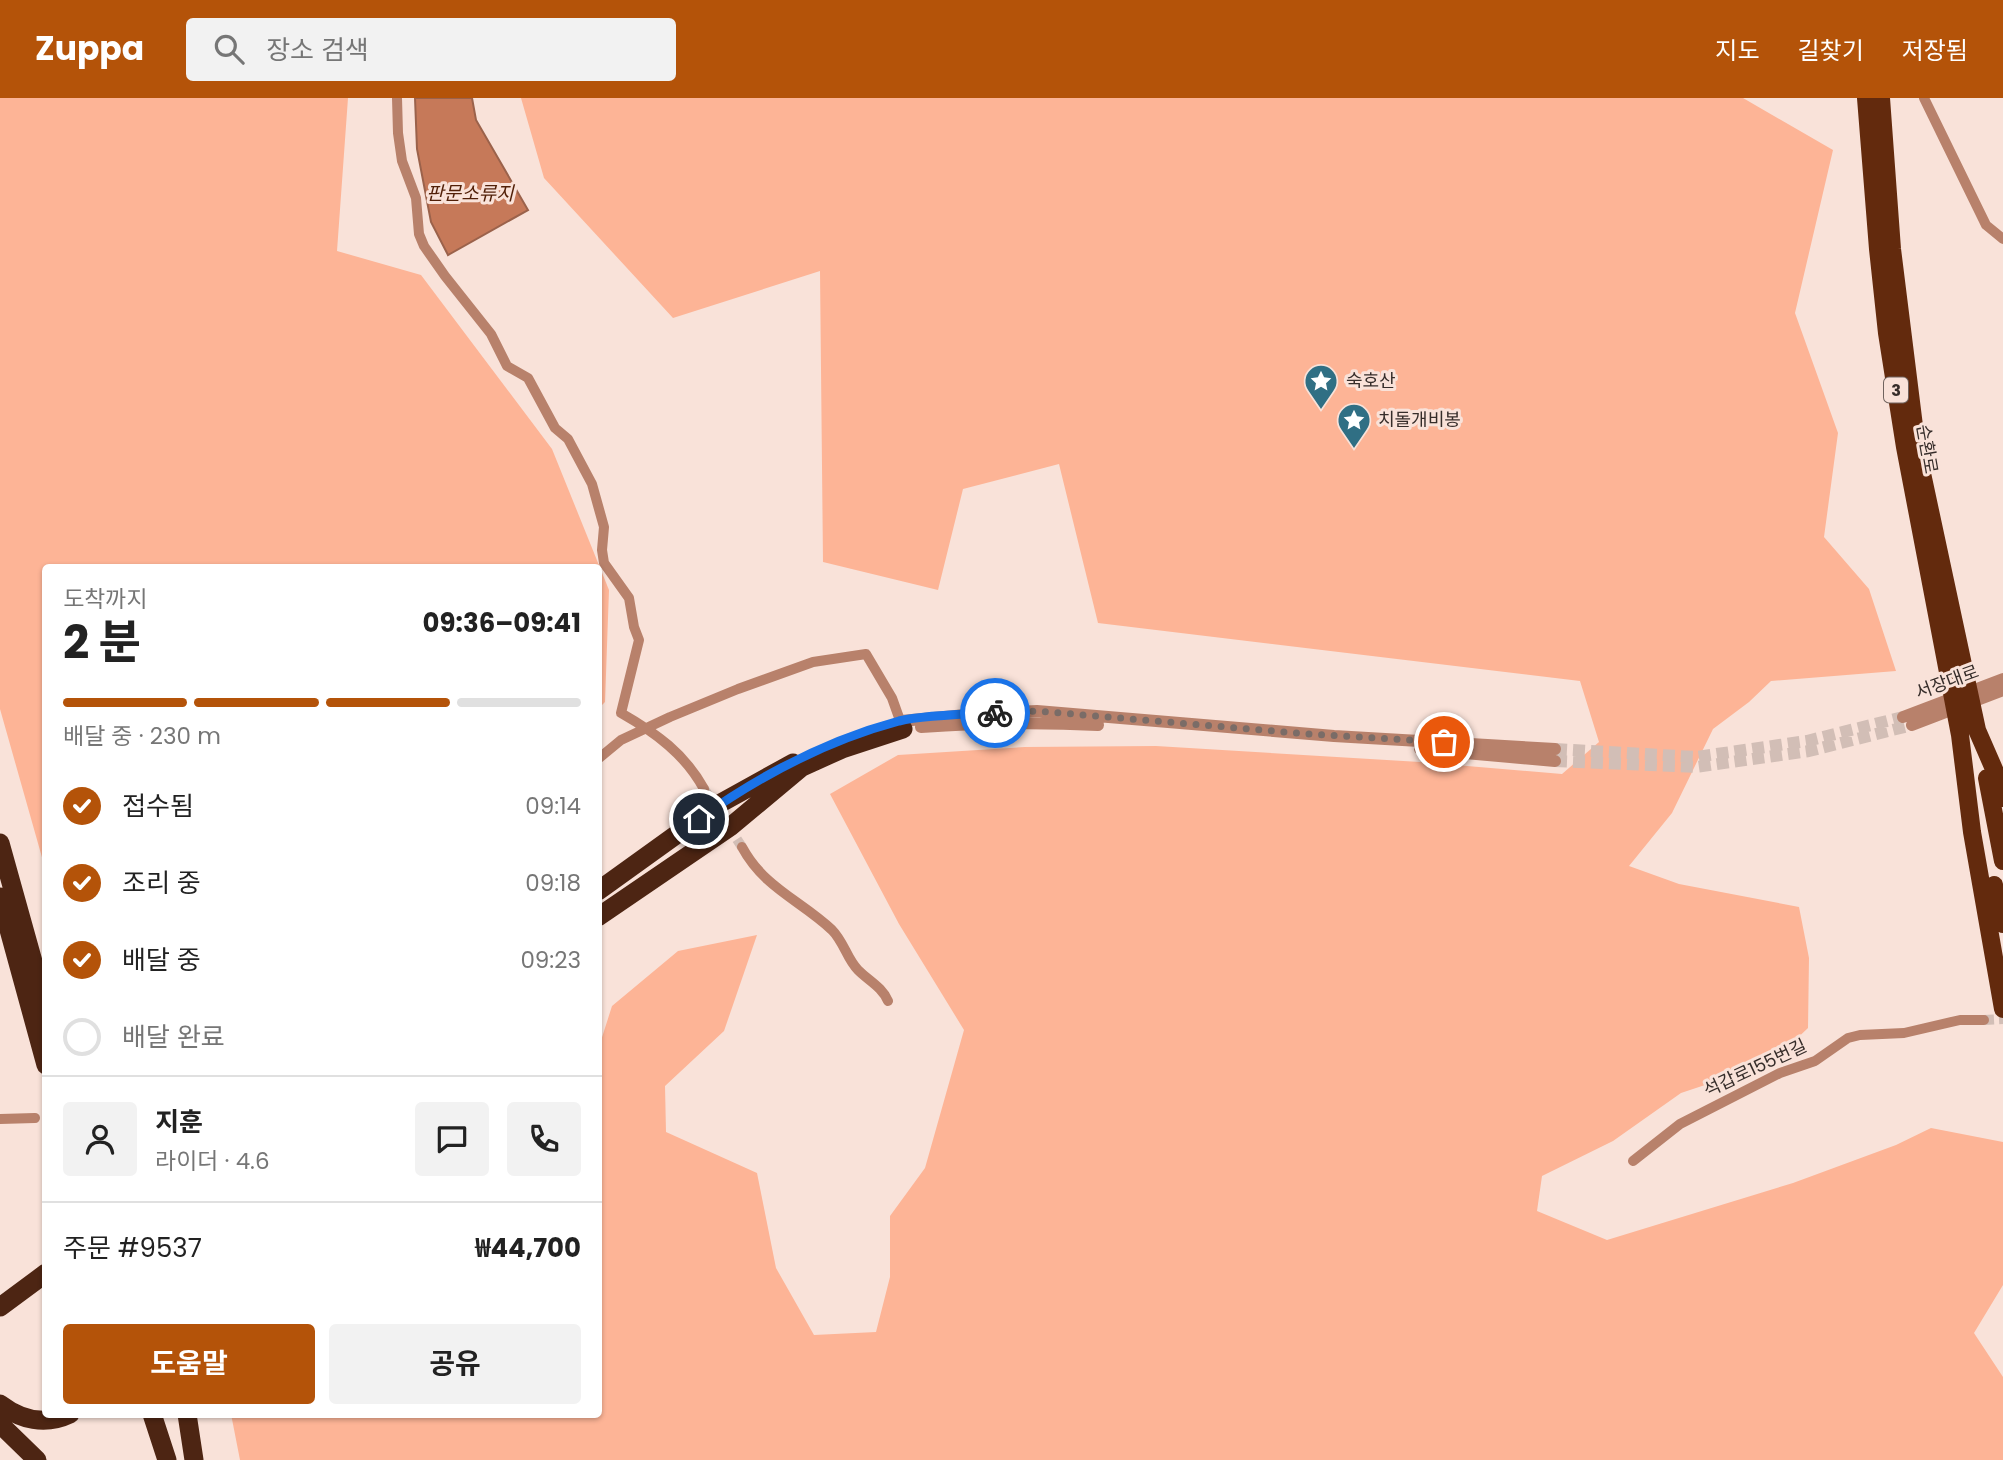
<!DOCTYPE html>
<html lang="ko">
<head>
<meta charset="utf-8">
<style>
  body { margin:0; font-family:Poppins,"Noto Sans KR",sans-serif; background:#f2f2f2; color:#222; height:100vh; display:flex; flex-direction:column; font-size:26px; white-space:nowrap }
  * { box-sizing:border-box; margin:0 }
  p { font-size:23px; color:#767676 }
  .icon { flex:none; width:38px; height:38px; fill:none; stroke:currentColor; stroke-width:2; stroke-linecap:round; stroke-linejoin:round }
  .map { position:relative; flex:1; overflow:hidden }
  .sheet { position:absolute; left:42px; top:466px; width:560px; height:854px; display:flex; flex-direction:column; background:#fff; border-radius:7px; box-shadow:0 2px 5px #0004 }
  .sheet>* { flex:none }
  .pin { position:absolute; display:grid; place-items:center; width:60px; height:60px; color:#fff; margin:-30px; border:4px solid #fff; border-radius:50%; box-shadow:0 2px 7px #0007 }
  .courier { position:absolute; display:grid; place-items:center; width:70px; height:70px; margin:-35px; border:5px solid #1a73e8; border-radius:50%; background:#fff; color:#222; box-shadow:0 2px 9px #0007 }
  .overview em { font-style:normal; font-weight:700 }
  .overview div { display:flex; flex-direction:column-reverse }
  .overview { display:flex; align-items:center; justify-content:space-between; height:119px; padding:0 21px }
  h1 { font-size:46px; font-weight:700; line-height:52px }
  .bar { display:grid; grid-template-columns:repeat(4,1fr); gap:10px 7px; align-content:center; height:84px; padding:0 21px }
  .bar i { height:9px; border-radius:5px; background:#e0e0e0 }
  .bar .active { background:#b45309 }
  .bar p { grid-column:span 4 }
  .line { display:flex; align-items:center; gap:18px; padding:0 21px; border-top:2px solid #e0e0e0 }
  .line div { flex:1 }
  .round { display:grid; place-items:center; flex:none; width:74px; height:74px; border-radius:7px; background:#f2f2f2 }
  ol { padding:0 21px; list-style:none }
  li { display:flex; align-items:center; gap:21px; height:77px }
  li p { margin-inline-start:auto }
  li .icon { padding:7px; border-radius:50%; background:#b45309; color:#fff; stroke-width:4 }
  li:last-child { color:#767676 }
  li i { width:38px; height:38px; border:4px solid #e0e0e0; border-radius:50% }
  .button { display:flex; gap:14px; margin-top:auto; padding:14px 21px }
  .button a { flex:1; height:80px; border-radius:7px; background:#b45309; color:#fff; font-size:28px; font-weight:700; line-height:80px; text-align:center }
  .button a+a { background:#f2f2f2; color:#222 }
  header { display:flex; align-items:center; gap:42px; box-sizing:border-box; height:98px; padding:0 35px; background:#b45309; color:#fff }
  header strong { font-size:33px }
  nav { display:flex; gap:38px; margin-inline-start:auto; font-size:24px }
  .search { width:490px; height:63px; background:#f2f2f2; display:flex; align-items:center; gap:18px; box-sizing:border-box; padding:0 24px; border-radius:7px; color:#767676; font-size:26px }
  .map>svg:first-child { display:block }
  .green { fill:#fdb496 }
  .water { fill:#c67959; stroke:#9b624b; stroke-width:2 }
  .lines { fill:none; stroke-linecap:round; stroke-linejoin:round }
  .minor-tunnel { stroke:#d2beb6; stroke-width:10; stroke-dasharray:10 5; stroke-linecap:butt }
  .tertiary-tunnel { stroke:#d2beb6; stroke-width:12; stroke-dasharray:12 6; stroke-linecap:butt }
  .minor { stroke:#b8816b; stroke-width:10 }
  .tertiary { stroke:#b8816b; stroke-width:12 }
  .trunk { stroke:#632a0d; stroke-width:18 }
  .motorway { stroke:#4d2513; stroke-width:19 }
  .done { stroke:#7a6c67; stroke-width:7; stroke-dasharray:0 12.6 }
  .route { stroke:#1a73e8; stroke-width:9 }
  .labels { text-anchor:middle; stroke-width:6; stroke-linejoin:round; paint-order:stroke }
  .shield { fill:#f9e2d9; stroke:#70635e; stroke-width:2 }
  .shield-label { font-size:16px; font-weight:bold; fill:#362d2a }
  .poi-label { font-size:18px; fill:#362d2a; stroke:#f9e2d9; text-anchor:start }
  .street-label { font-size:18px; fill:#362d2a; stroke:#f9e2d9 }
  .water-label { font-size:19px; font-style:italic; fill:#511f07; stroke:#f9e2d9 }
</style>
</head>
<body>
<header>
<strong>Zuppa</strong>
<div class="search"><svg class="icon" aria-label="search" viewBox="0 0 24 24"><circle cx="10" cy="10" r="6"/><path d="M15 15l6 6"/></svg>장소 검색</div>
<nav><a>지도</a><a>길찾기</a><a>저장됨</a></nav>
</header>
<div class="map">
<svg width="2003" height="1362" viewBox="0 0 2003 1362">
  <rect width="100%" height="100%" fill="#f9e2d9"/>
  <path class="green" d="M0,0H348L337,153L421,177L552,351L609,492L605,604L599,610L598,469H46L45,770L0,611Z
    M521,0H1743L1833,52L1795,215L1838,335L1824,439L1869,491L1896,573L1771,583L1749,604L1713,631L1672,715L1629,768L1679,786L1799,809L1809,860L1808,930L1771,965L1681,995L1613,1043L1542,1078L1537,1113L1607,1142L1793,1085L1896,1047L1931,1030L2003,1044V1187L1974,1235L2003,1279V1362H240L231,1316H598V952L612,908L678,853L757,837L724,933L665,988L666,1034L757,1075L776,1170L814,1237L876,1234L890,1179V1118L925,1070L964,932L899,826L830,696L898,657L1025,649L1156,648L1420,664L1562,676L1599,644L1580,583L1098,525L1059,366L963,391L938,492L823,464L820,173L673,220L544,80Z"/>
  <path class="water" d="M415,0H472L476,22L528,112L448,157L431,124L417,51Z"/>
  <g class="lines">
    <path class="minor-tunnel" d="M704,691L742,749
      M1984,922L2003,921"/>
    <path class="tertiary-tunnel" d="M1555,651L1696,659L1807,643L1903,619
      M1555,663L1696,669L1809,653L1912,627"/>
    <path class="minor" d="M397,0L398,35L402,63L416,100L419,136L424,148L445,178L491,236L507,268L528,280L555,330L568,341L592,386L604,429L602,452L604,465L629,500L634,529L639,542L621,615C656,635 685,656 704,691
      M1924,0L1986,127L2003,141
      M598,661L621,642L670,619L738,591L813,564L866,556L892,600L902,628
      M742,749C764,790 800,802 832,832C844,844 847,861 858,872C869,883 882,889 888,903
      M0,1021L35,1020
      M1633,1063L1680,1026L1780,975L1815,963L1848,940L1860,937L1904,935L1960,922H1984"/>
    <path class="tertiary" d="M1903,619L2003,581
      M901,623L977,616L1037,613L1334,638L1555,651
      M1912,627L2003,592
      M921,629C980,625 1038,624 1098,627
      M1420,651L1555,663"/>
    <path class="trunk" d="M1866,0L1878,151L1887,235L1905,349L1960,637L1972,734L2003,911
      M1881,0L1892,151L1917,352L1977,632L1997,678L2003,700
      M1987,680L2003,763
      M1994,787L2003,826"/>
    <path class="motorway" d="M0,745L46,910
      M598,793L719,706L793,665
      M0,799L46,967
      M598,819L730,729L802,669L842,651L903,631
      M0,1209L46,1175
      M0,1306C21,1322 45,1328 70,1316
      M152,1316L167,1362
      M187,1316L194,1362
      M0,1326L37,1362"/>
  </g>
  <g class="lines">
    <path class="done" d="M995,615L1037,613L1309,636L1444,644"/>
    <path class="route" d="M699,721C758,679 828,642 899,623C924,617 969,616 995,615"/>
  </g>
  <defs>
    <symbol id="sight-pin" viewBox="-11 -11 22 30"><path d="M0 17L-7.5 6A9.5 9.5 0 1 1 7.5 6Z" fill="#306f84" stroke="#f9e2d9"/><path d="M0-6L1.8-2.2L6-1.7L2.9 1.2L3.7 5.4L0 3.3L-3.7 5.4L-2.9 1.2L-6-1.7L-1.8-2.2Z" fill="#fff"/></symbol>
  </defs>
  <g fill-rule="evenodd">
    <use href="#sight-pin" x="1302" y="264" width="38" height="52"/>
    <use href="#sight-pin" x="1335" y="303" width="38" height="52"/>
  </g>
  <g class="labels">
    <rect class="shield" x="1884" y="279.5" width="24" height="25" rx="5"/>
    <g class="shield-label">
      <text x="1896" y="298">3</text>
    </g>
    <g class="poi-label">
      <text x="1346" y="289">숙호산</text>
      <text x="1378" y="328">치돌개비봉</text>
    </g>
    <g class="street-label">
      <text transform="translate(1927 351) rotate(80)" y="6">순환로</text>
      <text transform="translate(1947 584) rotate(-20)" y="6">서장대로</text>
      <text transform="translate(1755 970) rotate(-25)" y="6">석갑로155번길</text>
    </g>
    <g class="water-label">
      <text x="470" y="102">판문소류지</text>
    </g>
  </g>
</svg>
<div class="pin" style="left:1444px;top:644px;background:#ea580c"><svg class="icon" aria-label="bag" viewBox="0 0 24 24"><path d="M5 8h14l-1 12H6zM9 8a3 3 0 0 1 6 0"/></svg></div>
<div class="pin" style="left:699px;top:721px;background:#1f2937"><svg class="icon" aria-label="home" viewBox="0 0 24 24"><path d="M3 11l9-7 9 7M6 9v11h12V9"/></svg></div>
<div class="courier" style="left:995px;top:615px"><svg class="icon" aria-label="bike" viewBox="0 0 24 24"><circle cx="6" cy="16" r="4"/><circle cx="18" cy="16" r="4"/><path d="M6 16l4-8h5l3 8M10 8l3 8H6M13 5h3"/></svg></div>
<section class="sheet">
<div class="overview"><div><h1>2 분</h1><p>도착까지</p></div><em>09:36–09:41</em></div>
<div class="bar"><i class="active"></i><i class="active"></i><i class="active"></i><i></i><p>배달 중 · 230 m</p></div>
<ol>
<li><svg class="icon" aria-label="check" viewBox="0 0 24 24"><path d="M5 12l5 5 9-10"/></svg>접수됨<p>09:14</p></li>
<li><svg class="icon" aria-label="check" viewBox="0 0 24 24"><path d="M5 12l5 5 9-10"/></svg>조리 중<p>09:18</p></li>
<li><svg class="icon" aria-label="check" viewBox="0 0 24 24"><path d="M5 12l5 5 9-10"/></svg>배달 중<p>09:23</p></li>
<li><i></i>배달 완료</li>
</ol>
<div class="line" style="height:126px"><a class="round"><svg class="icon" aria-label="person" viewBox="0 0 24 24"><circle cx="12" cy="8" r="4"/><path d="M4 21q1-7 8-7t8 7"/></svg></a><div><b>지훈</b><p>라이더 · 4.6</p></div><a class="round"><svg class="icon" aria-label="chat" viewBox="0 0 24 24"><path d="M4 5h16v11H9l-5 4z"/></svg></a><a class="round"><svg class="icon" aria-label="phone" viewBox="0 0 24 24"><path d="M5 4h4l2 5-3 2q2 4 5 5l2-3 5 2v4C11 20 4 13 5 4z"/></svg></a></div>
<div class="line" style="height:91px"><div>주문 #9537</div><b>₩44,700</b></div>
<div class="button"><a>도움말</a><a>공유</a></div>
</section>
</div>
</body>
</html>
